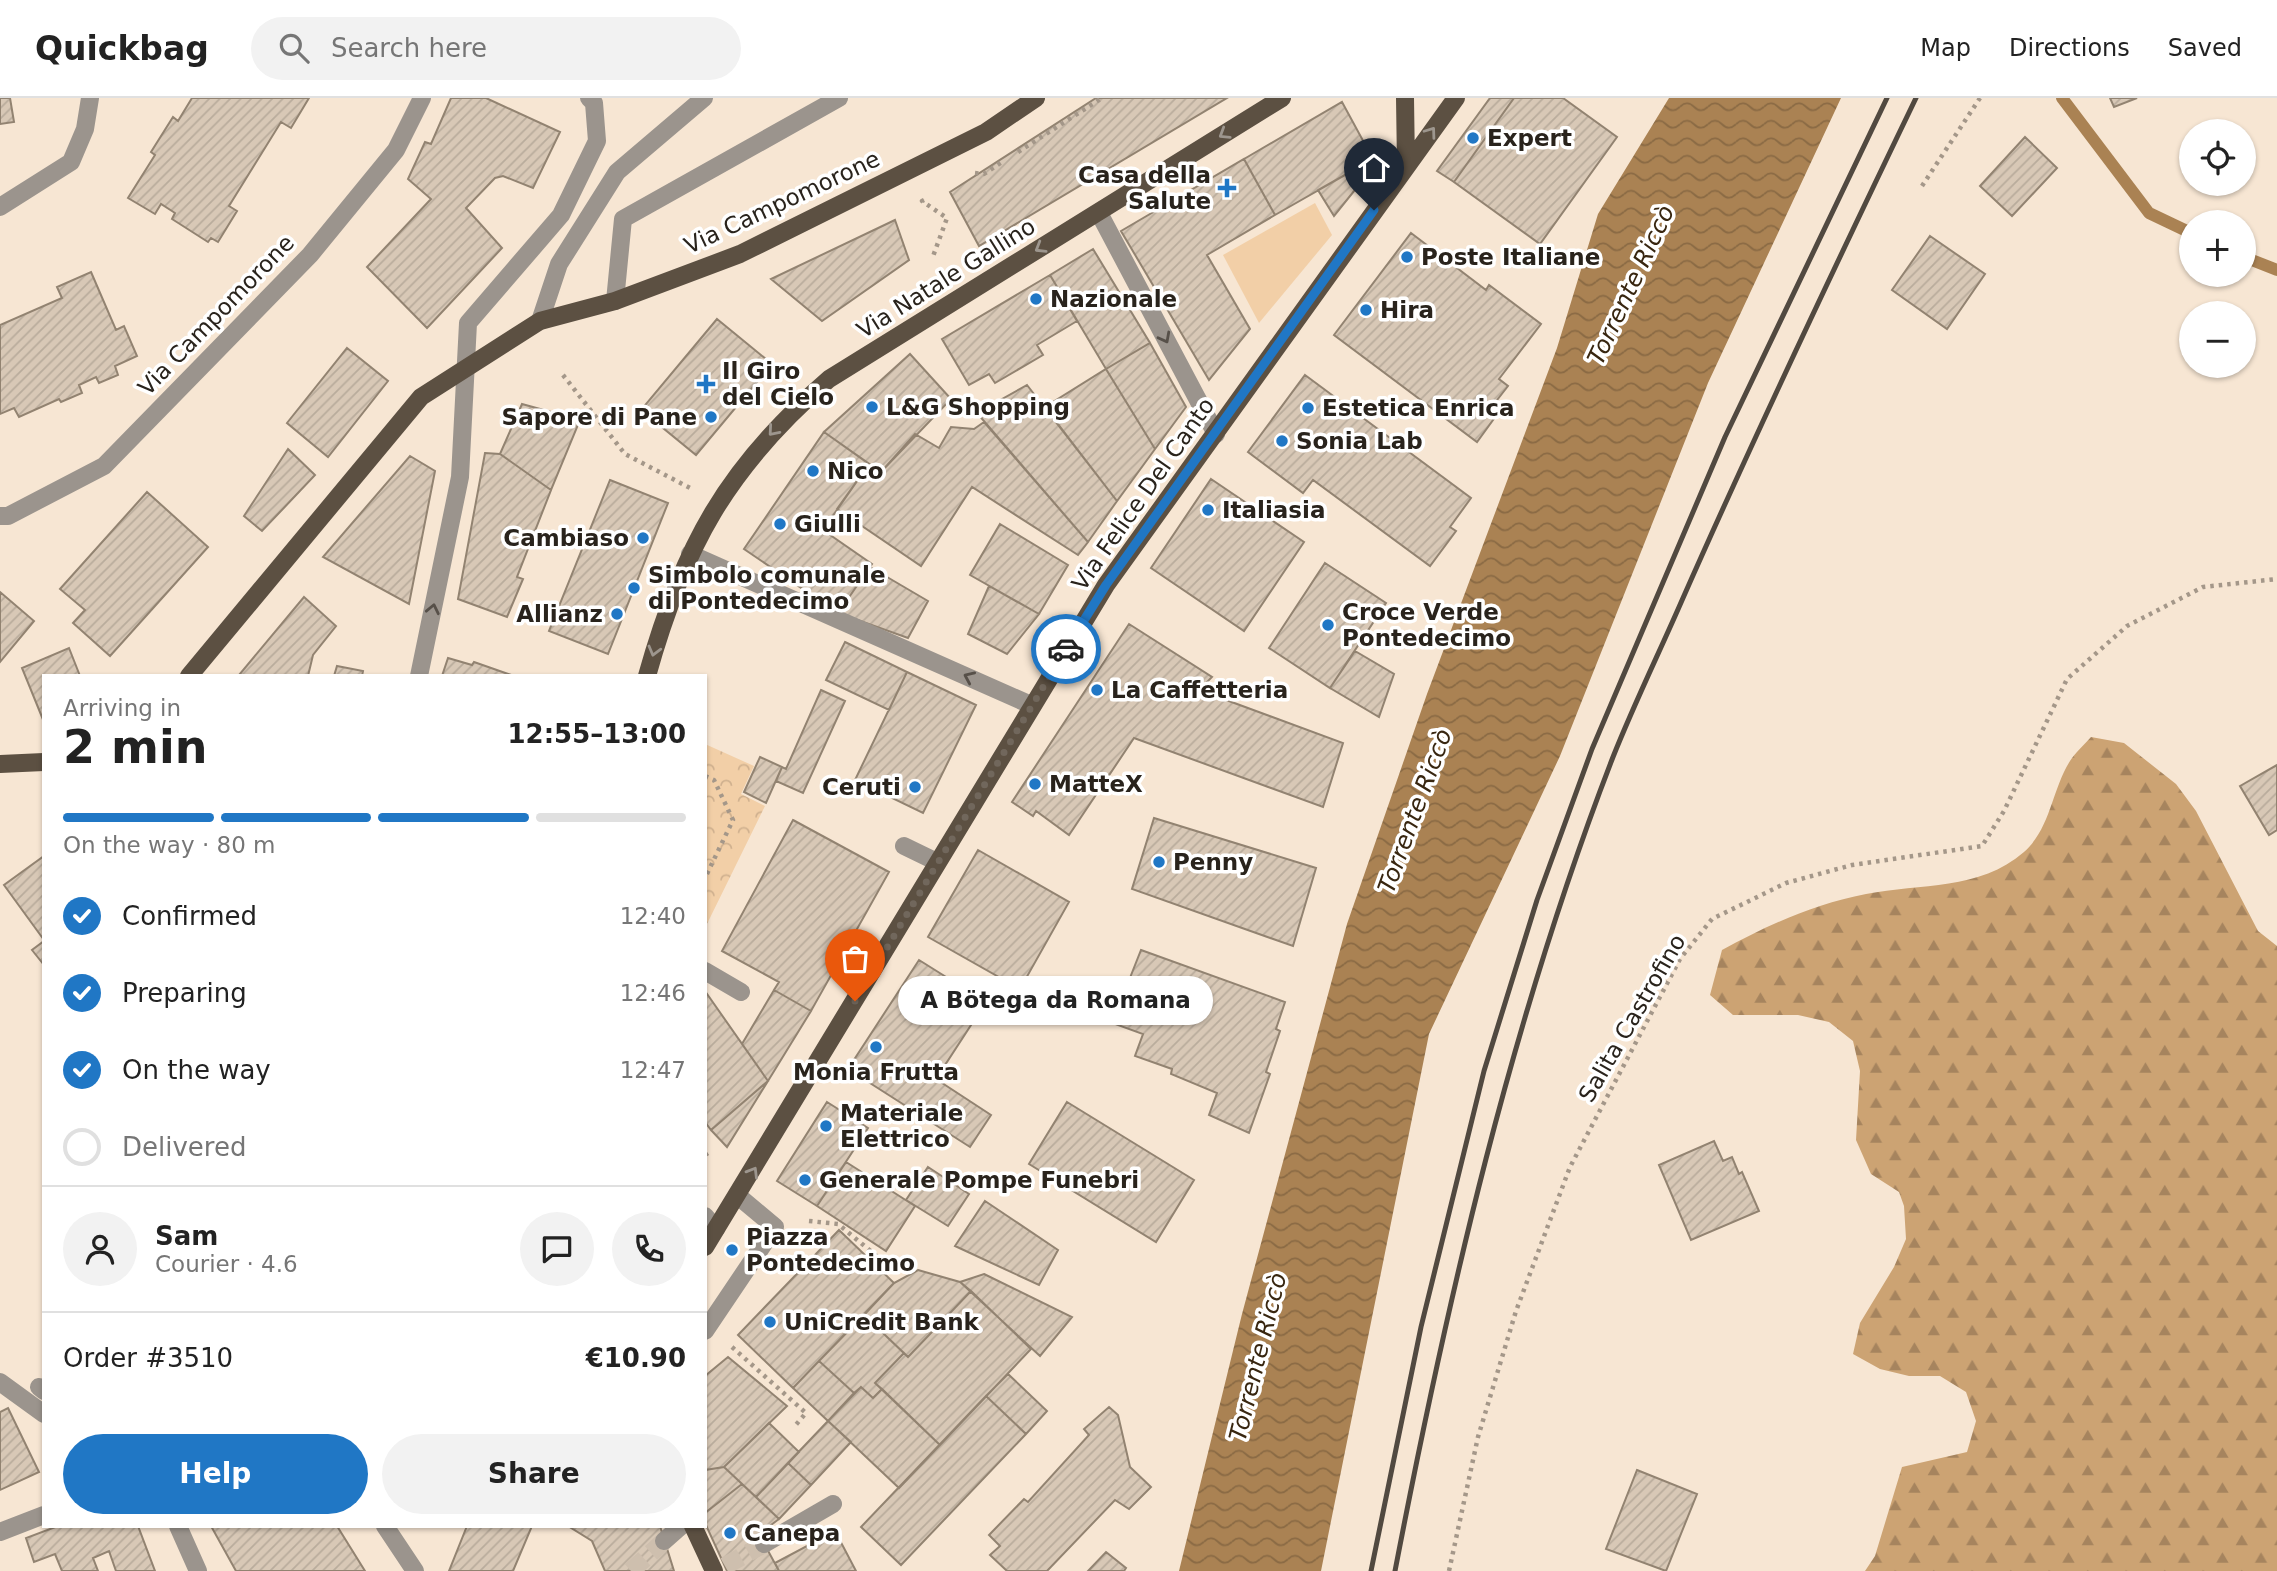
<!DOCTYPE html>
<html lang="en">
<head>
<meta charset="utf-8">
<style>
  body { margin:0; font-family:"DejaVu Sans",sans-serif; background:#f2f2f2; color:#222; height:100vh; display:flex; flex-direction:column; font-size:26px; white-space:nowrap }
  * { box-sizing:border-box; margin:0 }
  p { font-size:23px; color:#767676 }
  .icon { flex:none; width:38px; height:38px; fill:none; stroke:currentColor; stroke-width:2; stroke-linecap:round; stroke-linejoin:round }
  .map { position:relative; flex:1; overflow:hidden }
  .panel { position:absolute; left:42px; top:576px; width:665px; height:854px; display:flex; flex-direction:column; background:#fff; border-radius:0px; box-shadow:0 2px 5px #0004 }
  .panel>* { flex:none }
  .controls { position:absolute; left:2179px; top:21px; display:grid; gap:14px }
  .controls a { display:grid; place-items:center; width:77px; height:77px; border-radius:50%; background:#fff; box-shadow:0 2px 5px #0004; font-size:35px }
  .pin { position:absolute; display:grid; place-items:center; width:60px; height:60px; color:#fff; margin:-72px -30px; border-radius:50% 50% 50% 0; rotate:-45deg; box-shadow:0 0 7px #0007 }
  .pin .icon { rotate:45deg }
  .courier { position:absolute; display:grid; place-items:center; width:70px; height:70px; margin:-35px; border:5px solid #2077c5; border-radius:50%; background:#fff; color:#222; box-shadow:0 2px 9px #0007 }
  .bubble { position:absolute; height:49px; border-radius:24px; background:#fff; box-shadow:0 2px 5px #0004; font-size:23px; font-weight:800; line-height:49px; text-align:center }
  .headline em { font-style:normal; font-weight:800 }
  .headline div { display:flex; flex-direction:column-reverse }
  .headline { display:flex; align-items:center; justify-content:space-between; height:119px; padding:0 21px }
  h1 { font-size:46px; font-weight:800; line-height:52px }
  .bar { display:grid; grid-template-columns:repeat(4,1fr); gap:10px 7px; align-content:center; height:84px; padding:0 21px }
  .bar i { height:9px; border-radius:5px; background:#e0e0e0 }
  .bar .active { background:#2077c5 }
  .bar p { grid-column:span 4 }
  .line { display:flex; align-items:center; gap:18px; padding:0 21px; border-top:2px solid #e0e0e0 }
  .line div { flex:1 }
  .round { display:grid; place-items:center; flex:none; width:74px; height:74px; border-radius:37px; background:#f2f2f2 }
  ol { padding:0 21px; list-style:none }
  li { display:flex; align-items:center; gap:21px; height:77px }
  li p { margin-inline-start:auto }
  li .icon { padding:7px; border-radius:50%; background:#2077c5; color:#fff; stroke-width:4 }
  li:last-child { color:#767676 }
  li i { width:38px; height:38px; border:4px solid #e0e0e0; border-radius:50% }
  .button { display:flex; gap:14px; margin-top:auto; padding:14px 21px }
  .button a { flex:1; height:80px; border-radius:42px; background:#2077c5; color:#fff; font-size:28px; font-weight:800; line-height:80px; text-align:center }
  .button a+a { background:#f2f2f2; color:#222 }
  header { display:flex; align-items:center; gap:42px; box-sizing:border-box; height:98px; padding:0 35px; background:#fff; border-bottom:2px solid #e0e0e0 }
  header strong { font-size:33px }
  nav { display:flex; gap:38px; margin-inline-start:auto; font-size:24px }
  .search { width:490px; height:63px; background:#f2f2f2; display:flex; align-items:center; gap:18px; box-sizing:border-box; padding:0 24px; border-radius:38px; color:#767676; font-size:26px }
  .map>svg:first-child { display:block }
  .green { fill:#f2cfa7 }
  .forest { fill:url(#forest-firs) }
  .park { fill:url(#park-crowns) }
  .water { fill:url(#water-waves) }
  .lines { fill:none; stroke-linecap:round; stroke-linejoin:round }
  .stream { stroke:#aa8253; stroke-width:12 }
  .building { fill:url(#building-hatch); stroke:#928371; stroke-width:2 }
  .minor-tunnel { stroke:#cebfae; stroke-width:18; stroke-dasharray:18 9; stroke-linecap:butt }
  .path { stroke:#a49789; stroke-width:4.5; stroke-dasharray:3.5 5; stroke-linecap:butt }
  .minor { stroke:#9b948d; stroke-width:18 }
  .major { stroke:#5c5042; stroke-width:18 }
  .rail { stroke:#514940; stroke-width:5 }
  .oneway { stroke:#9d968e }
  .oneway2 { stroke:#575049 }
  .done { stroke:#71675c; stroke-width:7; stroke-dasharray:0 12.6 }
  .route { stroke:#2077c5; stroke-width:9 }
  .poi-dot { fill:#2077c5; stroke:#fff; stroke-width:2.5 }
  .labels { text-anchor:middle; stroke-width:7; stroke-linejoin:round; paint-order:stroke }
  .poi-label { font-size:23px; font-weight:bold; fill:#29231c; stroke:#fff; text-anchor:start }
  .street-label { font-size:23px; fill:#29231c; stroke:#fff }
  .water-label { font-size:24px; font-style:italic; fill:#382610; stroke:#fff }
</style>
</head>
<body>
<header>
<strong>Quickbag</strong>
<div class="search"><svg class="icon" aria-label="search" viewBox="0 0 24 24"><circle cx="10" cy="10" r="6"/><path d="M15 15l6 6"/></svg>Search here</div>
<nav><a>Map</a><a>Directions</a><a>Saved</a></nav>
</header>
<div class="map">
<svg width="2277" height="1473" viewBox="0 0 2277 1473">
  <defs>
    <pattern id="forest-firs" width="22" height="20" patternUnits="userSpaceOnUse" patternTransform="scale(1.75)"><rect width="22" height="20" fill="#cca373"/><path d="M5 1l3.5 6h-7zM16 11l3.5 6h-7z" fill="#a6845e"/></pattern>
    <pattern id="park-crowns" width="20" height="18" patternUnits="userSpaceOnUse" patternTransform="scale(1.75)"><rect width="20" height="18" fill="#f2cfa7"/><path d="M2 6a3 3 0 1 1 6 0M12 15a3 3 0 1 1 6 0" fill="none" stroke="#d0b18f"/></pattern>
    <pattern id="water-waves" width="16" height="10" patternUnits="userSpaceOnUse" patternTransform="scale(1.75)"><rect width="16" height="10" fill="#aa8253"/><path d="M0 5q4-4 8 0t8 0" fill="none" stroke="#8a6a44"/></pattern>
    <pattern id="building-hatch" width="6" height="6" patternUnits="userSpaceOnUse" patternTransform="scale(1.75)"><rect width="6" height="6" fill="#d8c8b6"/><path d="M-1 1l2-2M0 6l6-6M5 7l2-2" fill="none" stroke="#b9ac9c"/></pattern>
  </defs>
  <rect width="100%" height="100%" fill="#f7e6d3"/>
  <path class="green" d="M1315,105L1332,137L1259,225L1223,157Z"/>
  <path class="forest" d="M2091,639L2124,645L2176,686L2196,713L2258,833L2277,848V1473H1865L1875,1458L1902,1369L1967,1354L1976,1323L1966,1294L1940,1278H1909L1880,1271L1853,1256L1860,1225L1894,1169L1906,1141L1904,1108L1899,1094L1871,1076L1856,1042L1860,973L1853,943L1829,924L1798,917H1733L1710,897L1722,852C1768,827 1814,806 1866,796C1921,785 1979,793 2024,754C2051,730 2052,691 2070,663C2075,655 2084,647 2091,639Z"/>
  <path class="park" d="M705,646L754,668L741,696L765,708L705,830Z"/>
  <path class="water" d="M1669,0H1841L1708,285L1560,658L1429,936L1321,1473H1179L1242,1216L1347,826L1427,596L1557,250L1598,116Z"/>
  <g class="lines">
    <path class="stream" d="M2062,0L2149,115L2191,135
      M2244,159L2277,172"/>
  </g>
  <path class="building" d="M0,0H10L14,24L0,26Z
    M192,0H309L291,30L281,24L229,108L237,113L218,144L211,140L208,144L172,121L175,115L161,106L155,116L128,100L155,57L151,54L173,19L178,23Z
    M451,0H486L560,34L533,90L503,78L495,80L466,110L502,150L427,230L367,169L431,101L408,81L425,44L431,46Z
    M1096,0H1227L979,148L950,94Z
    M1490,0H1514L1454,84L1437,73Z
    M1514,0H1563L1617,39L1540,146L1454,84Z
    M2110,0H2137L2114,9Z
    M1342,4L1373,61L1275,117L1244,61Z
    M2025,39L2057,70L2012,118L1980,88Z
    M1244,61L1275,117L1207,157L1250,231L1209,282L1121,133Z
    M1373,61L1375,67L1334,118L1318,92Z
    M895,122L909,162L822,223L771,181Z
    M1411,135L1486,192L1489,187L1541,226L1499,281L1508,288L1494,306L1501,311L1477,344L1334,237Z
    M1930,138L1985,176L1947,231L1892,192Z
    M1093,151L1150,245L1106,271L1050,177Z
    M91,174L116,232L124,228L137,258L115,268L118,277L99,285L96,279L79,287L82,295L61,304L59,301L19,319L14,310L0,316V227L62,200L57,189Z
    M1050,177L1077,223L1037,247L1043,257L995,285L989,276L969,287L942,241Z
    M717,221L772,266L696,357L641,312Z
    M1150,245L1186,309L1155,351L1106,271Z
    M347,250L388,283L328,359L287,325Z
    M910,256L951,301L881,374L824,334Z
    M1106,271L1155,351L1117,403L1045,309Z
    M1305,277L1471,400L1450,429L1456,433L1430,468L1313,382L1303,395L1248,354Z
    M1027,287L1117,403L1088,444L977,315Z
    M522,306L580,322L551,392L500,356Z
    M984,324L1088,444L1078,457L972,389L921,468L837,411L869,366L881,374L915,336L939,350L951,329L974,331Z
    M824,334L869,366L823,432L872,466L838,515L744,451Z
    M288,351L315,377L262,433L244,418Z
    M485,355L500,356L551,392L517,479L523,481L507,519L458,501Z
    M410,358L435,373L409,506L323,459Z
    M1211,381L1304,444L1244,533L1151,470Z
    M610,382L668,405L608,556L549,533Z
    M147,394L208,449L110,558L73,525L85,512L60,491Z
    M1000,426L1068,467L1039,516L970,477Z
    M1325,465L1386,505L1330,590L1269,550Z
    M870,469L928,503L908,540L838,515Z
    M989,488L1039,516L1007,556L968,536Z
    M0,494L34,523L0,564Z
    M304,499L336,528L313,557L308,578L239,577Z
    M1129,526L1212,579L1199,592L1343,645L1323,709L1134,640L1069,737L1036,713L1033,718L1012,704Z
    M845,544L907,574L889,612L826,582Z
    M69,550L80,578H44V624L22,570Z
    M1355,553L1394,576L1379,619L1330,590Z
    M448,560L472,567L474,564L514,578H442Z
    M337,568L363,573L362,578H334Z
    M907,574L976,607L923,715L855,682Z
    M821,592L845,603L803,695L776,683L782,669L786,671Z
    M760,659L782,669L766,705L744,694Z
    M2277,667V732L2269,737L2240,688Z
    M1154,720L1316,770L1293,848L1132,791Z
    M793,722L889,774L811,913L774,892L779,884L722,853Z
    M978,752L1069,804L1020,891L928,839Z
    M44,758V842L4,787Z
    M44,843V867L32,852Z
    M1141,852L1285,904L1276,931L1280,933L1266,974L1270,976L1249,1035L1209,1017L1217,995L1171,976L1172,971L1135,958L1143,936L1104,922L1113,897L1122,900Z
    M919,862L986,904L936,981L991,1017L970,1049L848,971Z
    M774,892L811,913L768,983L742,946Z
    M705,893L768,983L711,1032L705,1024Z
    M768,983L727,1049L711,1032Z
    M827,1004L868,1030L817,1108L777,1083Z
    M1067,1004L1194,1082L1156,1144L1029,1066Z
    M1714,1043L1723,1063L1732,1059L1739,1076L1742,1074L1759,1113L1691,1142L1659,1067Z
    M846,1064L915,1108L886,1153L817,1108Z
    M928,1069L969,1096L948,1128L906,1102Z
    M985,1103L1058,1152L1039,1187L955,1148Z
    M839,1132L894,1185L793,1290L738,1237Z
    M918,1172L960,1184L971,1193L908,1259L864,1217L894,1185Z
    M984,1176L1072,1219L1040,1258L960,1184Z
    M971,1193L1031,1251L940,1347L875,1285L904,1255L908,1259Z
    M864,1217L904,1255L875,1285L882,1291L873,1300L861,1289L854,1295L819,1263Z
    M728,1259L787,1308L724,1369L705,1372V1278Z
    M819,1263L854,1295L828,1323L793,1290Z
    M1008,1276L1047,1313L1026,1336L986,1298Z
    M861,1289L873,1300L882,1291L940,1347L899,1390L828,1323Z
    M986,1298L1026,1336L901,1467L861,1429Z
    M1109,1309L1118,1317L1130,1369L1151,1389L1129,1411L1115,1402L1047,1473H1007L990,1457L1000,1448L989,1437L1024,1401L1028,1404L1089,1337L1084,1331Z
    M8,1310L39,1374L0,1392V1314Z
    M828,1323L851,1344L811,1387L788,1365Z
    M769,1325L799,1354L756,1399L724,1369Z
    M788,1365L811,1387L779,1421L756,1399Z
    M724,1369L742,1386L705,1415V1372Z
    M1637,1372L1697,1396L1666,1473L1606,1451Z
    M742,1386L779,1421L759,1436L779,1473H727L705,1425V1415Z
    M58,1428H138L155,1473H116L109,1453L93,1460L98,1473H62L55,1456L34,1464L26,1440Z
    M211,1428H337L365,1473H236Z
    M467,1428H532L513,1473H449Z
    M568,1428H660L674,1473H605L592,1443Z
    M835,1433L856,1473H779L775,1465Z
    M1106,1454L1126,1470L1124,1473H1088Z"/>
  <g class="lines">
    <path class="minor-tunnel" d="M725,1468L764,1446
      M631,1473L664,1443"/>
    <path class="path" d="M1018,54L1102,0
      M975,75L984,76L1002,64
      M1922,88L1980,0
      M924,102L922,103L947,120L932,161
      M563,277L625,356L692,391
      M705,678L714,682L733,722L705,780
      M705,1057L708,1055
      M809,1123L838,1126L879,1160
      M732,1249L806,1315L794,1329
      M1449,1473L1478,1339L1516,1213L1570,1069L1680,861L1712,821L1786,785L1852,767L1982,748L2004,713L2067,581L2127,528L2203,489L2277,481"/>
    <path class="minor" d="M0,109L71,64L85,31L90,0
      M1099,115L1216,336
      M615,203L623,121L839,0
      M540,223L559,166L617,74L704,0
      M0,418H8L104,368L310,157L396,52L422,0
      M690,456L1031,607
      M419,578L460,379L468,225L561,117L597,43L594,5L589,0
      M904,748L937,764
      M705,873L741,894
      M705,1118L716,1131
      M705,1233L775,1129L738,1098
      M0,1284L44,1316
      M39,1289L44,1293
      M178,1428L198,1473
      M385,1428L415,1473
      M0,1434L44,1417
      M664,1443L681,1428
      M764,1446L833,1406"/>
    <path class="major" d="M1405,0L1406,68
      M189,578L421,299L540,223L615,203L740,156L986,34L1036,0
      M647,578C683,449 727,369 829,281L1282,0
      M0,666L44,664
      M705,1149L1106,487L1456,0
      M693,1428L714,1473"/>
    <path class="rail" d="M1371,1473L1421,1229L1484,973L1537,802L1592,651L1725,339L1887,0
      M1395,1473C1448,1198 1512,920 1613,659C1634,606 1660,553 1683,500C1757,332 1836,166 1916,0"/>
  </g>
  <defs><path id="oneway-chevron" d="M-2-3.5L2.5 0L-2 3.5" fill="none" stroke-width="1.6" stroke-linecap="round" stroke-linejoin="round" transform="scale(1.75)"/></defs>
  <g class="oneway">
    <use href="#oneway-chevron" transform="translate(1431 34) rotate(-54)"/>
    <use href="#oneway-chevron" transform="translate(1224 36) rotate(148)"/>
    <use href="#oneway-chevron" transform="translate(1040 150) rotate(149)"/>
    <use href="#oneway-chevron" transform="translate(773 333) rotate(131)"/>
    <use href="#oneway-chevron" transform="translate(654 553) rotate(105)"/>
    <use href="#oneway-chevron" transform="translate(753 1074) rotate(-59)"/>
  </g>
  <g class="oneway2">
    <use href="#oneway-chevron" transform="translate(1165 240) rotate(62)"/>
    <use href="#oneway-chevron" transform="translate(433 511) rotate(-78)"/>
    <use href="#oneway-chevron" transform="translate(969 579) rotate(-156)"/>
  </g>
  <g class="lines">
    <path class="done" d="M855,903L1066,551"/>
    <path class="route" d="M1066,551L1106,487L1374,112"/>
  </g>
  <g class="poi-dot">
    <circle cx="1473" cy="40" r="7"/>
    <path d="M1223.5 79.5h7v7h7v7h-7v7h-7v-7h-7v-7h7z"/>
    <circle cx="1407" cy="159" r="7"/>
    <circle cx="1036" cy="201" r="7"/>
    <circle cx="1366" cy="212" r="7"/>
    <path d="M702.5 275.5h7v7h7v7h-7v7h-7v-7h-7v-7h7z"/>
    <circle cx="872" cy="309" r="7"/>
    <circle cx="1308" cy="310" r="7"/>
    <circle cx="711" cy="319" r="7"/>
    <circle cx="1282" cy="343" r="7"/>
    <circle cx="813" cy="373" r="7"/>
    <circle cx="1208" cy="412" r="7"/>
    <circle cx="780" cy="426" r="7"/>
    <circle cx="643" cy="440" r="7"/>
    <circle cx="634" cy="490" r="7"/>
    <circle cx="617" cy="516" r="7"/>
    <circle cx="1328" cy="527" r="7"/>
    <circle cx="1097" cy="592" r="7"/>
    <circle cx="1035" cy="686" r="7"/>
    <circle cx="915" cy="689" r="7"/>
    <circle cx="1159" cy="764" r="7"/>
    <circle cx="876" cy="949" r="7"/>
    <circle cx="826" cy="1028" r="7"/>
    <circle cx="805" cy="1082" r="7"/>
    <circle cx="732" cy="1152" r="7"/>
    <circle cx="770" cy="1224" r="7"/>
    <circle cx="730" cy="1435" r="7"/>
  </g>
  <g class="labels">
    <g class="poi-label">
      <text x="1487" y="48">Expert</text>
      <text x="1211" y="85" text-anchor="end">Casa della<tspan x="1211" dy="26">Salute</tspan></text>
      <text x="1421" y="167">Poste Italiane</text>
      <text x="1050" y="209">Nazionale</text>
      <text x="1380" y="220">Hira</text>
      <text x="722" y="281">Il Giro<tspan x="722" dy="26">del Cielo</tspan></text>
      <text x="886" y="317">L&amp;G Shopping</text>
      <text x="1322" y="318">Estetica Enrica</text>
      <text x="697" y="327" text-anchor="end">Sapore di Pane</text>
      <text x="1296" y="351">Sonia Lab</text>
      <text x="827" y="381">Nico</text>
      <text x="1222" y="420">Italiasia</text>
      <text x="794" y="434">Giulli</text>
      <text x="629" y="448" text-anchor="end">Cambiaso</text>
      <text x="648" y="485">Simbolo comunale<tspan x="648" dy="26">di Pontedecimo</tspan></text>
      <text x="1342" y="522">Croce Verde<tspan x="1342" dy="26">Pontedecimo</tspan></text>
      <text x="603" y="524" text-anchor="end">Allianz</text>
      <text x="1111" y="600">La Caffetteria</text>
      <text x="1049" y="694">MatteX</text>
      <text x="901" y="697" text-anchor="end">Ceruti</text>
      <text x="1173" y="772">Penny</text>
      <text x="876" y="982" text-anchor="middle">Monia Frutta</text>
      <text x="840" y="1023">Materiale<tspan x="840" dy="26">Elettrico</tspan></text>
      <text x="819" y="1090">Generale Pompe Funebri</text>
      <text x="746" y="1147">Piazza<tspan x="746" dy="26">Pontedecimo</tspan></text>
      <text x="784" y="1232">UniCredit Bank</text>
      <text x="744" y="1443">Canepa</text>
    </g>
    <g class="street-label">
      <text transform="translate(782 104) rotate(-25)" y="8">Via Campomorone</text>
      <text transform="translate(946 180) rotate(-32)" y="8">Via Natale Gallino</text>
      <text transform="translate(216 217) rotate(-46)" y="8">Via Campomorone</text>
      <text transform="translate(1143 396) rotate(-55)" y="8">Via Felice Del Canto</text>
      <text transform="translate(1632 920) rotate(-60)" y="8">Salita Castrofino</text>
    </g>
    <g class="water-label">
      <text transform="translate(1631 187) rotate(-65)" y="8">Torrente Riccò</text>
      <text transform="translate(1415 713) rotate(-70)" y="8">Torrente Riccò</text>
      <text transform="translate(1258 1259) rotate(-76)" y="8">Torrente Riccò</text>
    </g>
  </g>
</svg>
<div class="controls">
<a><svg class="icon" aria-label="locate" viewBox="0 0 24 24"><circle cx="12" cy="12" r="6"/><path d="M12 2v4M12 18v4M2 12h4M18 12h4"/></svg></a>
<a>+</a>
<a>−</a>
</div>
<div class="pin" style="left:855px;top:903px;background:#ea580c"><svg class="icon" aria-label="bag" viewBox="0 0 24 24"><path d="M5 8h14l-1 12H6zM9 8a3 3 0 0 1 6 0"/></svg></div>
<div class="pin" style="left:1374px;top:112px;background:#1f2937"><svg class="icon" aria-label="home" viewBox="0 0 24 24"><path d="M3 11l9-7 9 7M6 9v11h12V9"/></svg></div>
<div class="courier" style="left:1066px;top:551px"><svg class="icon" aria-label="car" viewBox="0 0 24 24"><path d="M5 17H2v-5l4-1 3-4h7l3 4 3 1v5h-3M9 17h6M6 11h13"/><circle cx="7" cy="17" r="2"/><circle cx="17" cy="17" r="2"/></svg></div>
<div class="bubble" style="left:898px;top:878px;width:315px">A Bötega da Romana</div>
<section class="panel">
<div class="headline"><div><h1>2 min</h1><p>Arriving in</p></div><em>12:55–13:00</em></div>
<div class="bar"><i class="active"></i><i class="active"></i><i class="active"></i><i></i><p>On the way · 80 m</p></div>
<ol>
<li><svg class="icon" aria-label="check" viewBox="0 0 24 24"><path d="M5 12l5 5 9-10"/></svg>Confirmed<p>12:40</p></li>
<li><svg class="icon" aria-label="check" viewBox="0 0 24 24"><path d="M5 12l5 5 9-10"/></svg>Preparing<p>12:46</p></li>
<li><svg class="icon" aria-label="check" viewBox="0 0 24 24"><path d="M5 12l5 5 9-10"/></svg>On the way<p>12:47</p></li>
<li><i></i>Delivered</li>
</ol>
<div class="line" style="height:126px"><a class="round"><svg class="icon" aria-label="person" viewBox="0 0 24 24"><circle cx="12" cy="8" r="4"/><path d="M4 21q1-7 8-7t8 7"/></svg></a><div><b>Sam</b><p>Courier · 4.6</p></div><a class="round"><svg class="icon" aria-label="chat" viewBox="0 0 24 24"><path d="M4 5h16v11H9l-5 4z"/></svg></a><a class="round"><svg class="icon" aria-label="phone" viewBox="0 0 24 24"><path d="M5 4h4l2 5-3 2q2 4 5 5l2-3 5 2v4C11 20 4 13 5 4z"/></svg></a></div>
<div class="line" style="height:91px"><div>Order #3510</div><b>€10.90</b></div>
<div class="button"><a>Help</a><a>Share</a></div>
</section>
</div>
</body>
</html>
